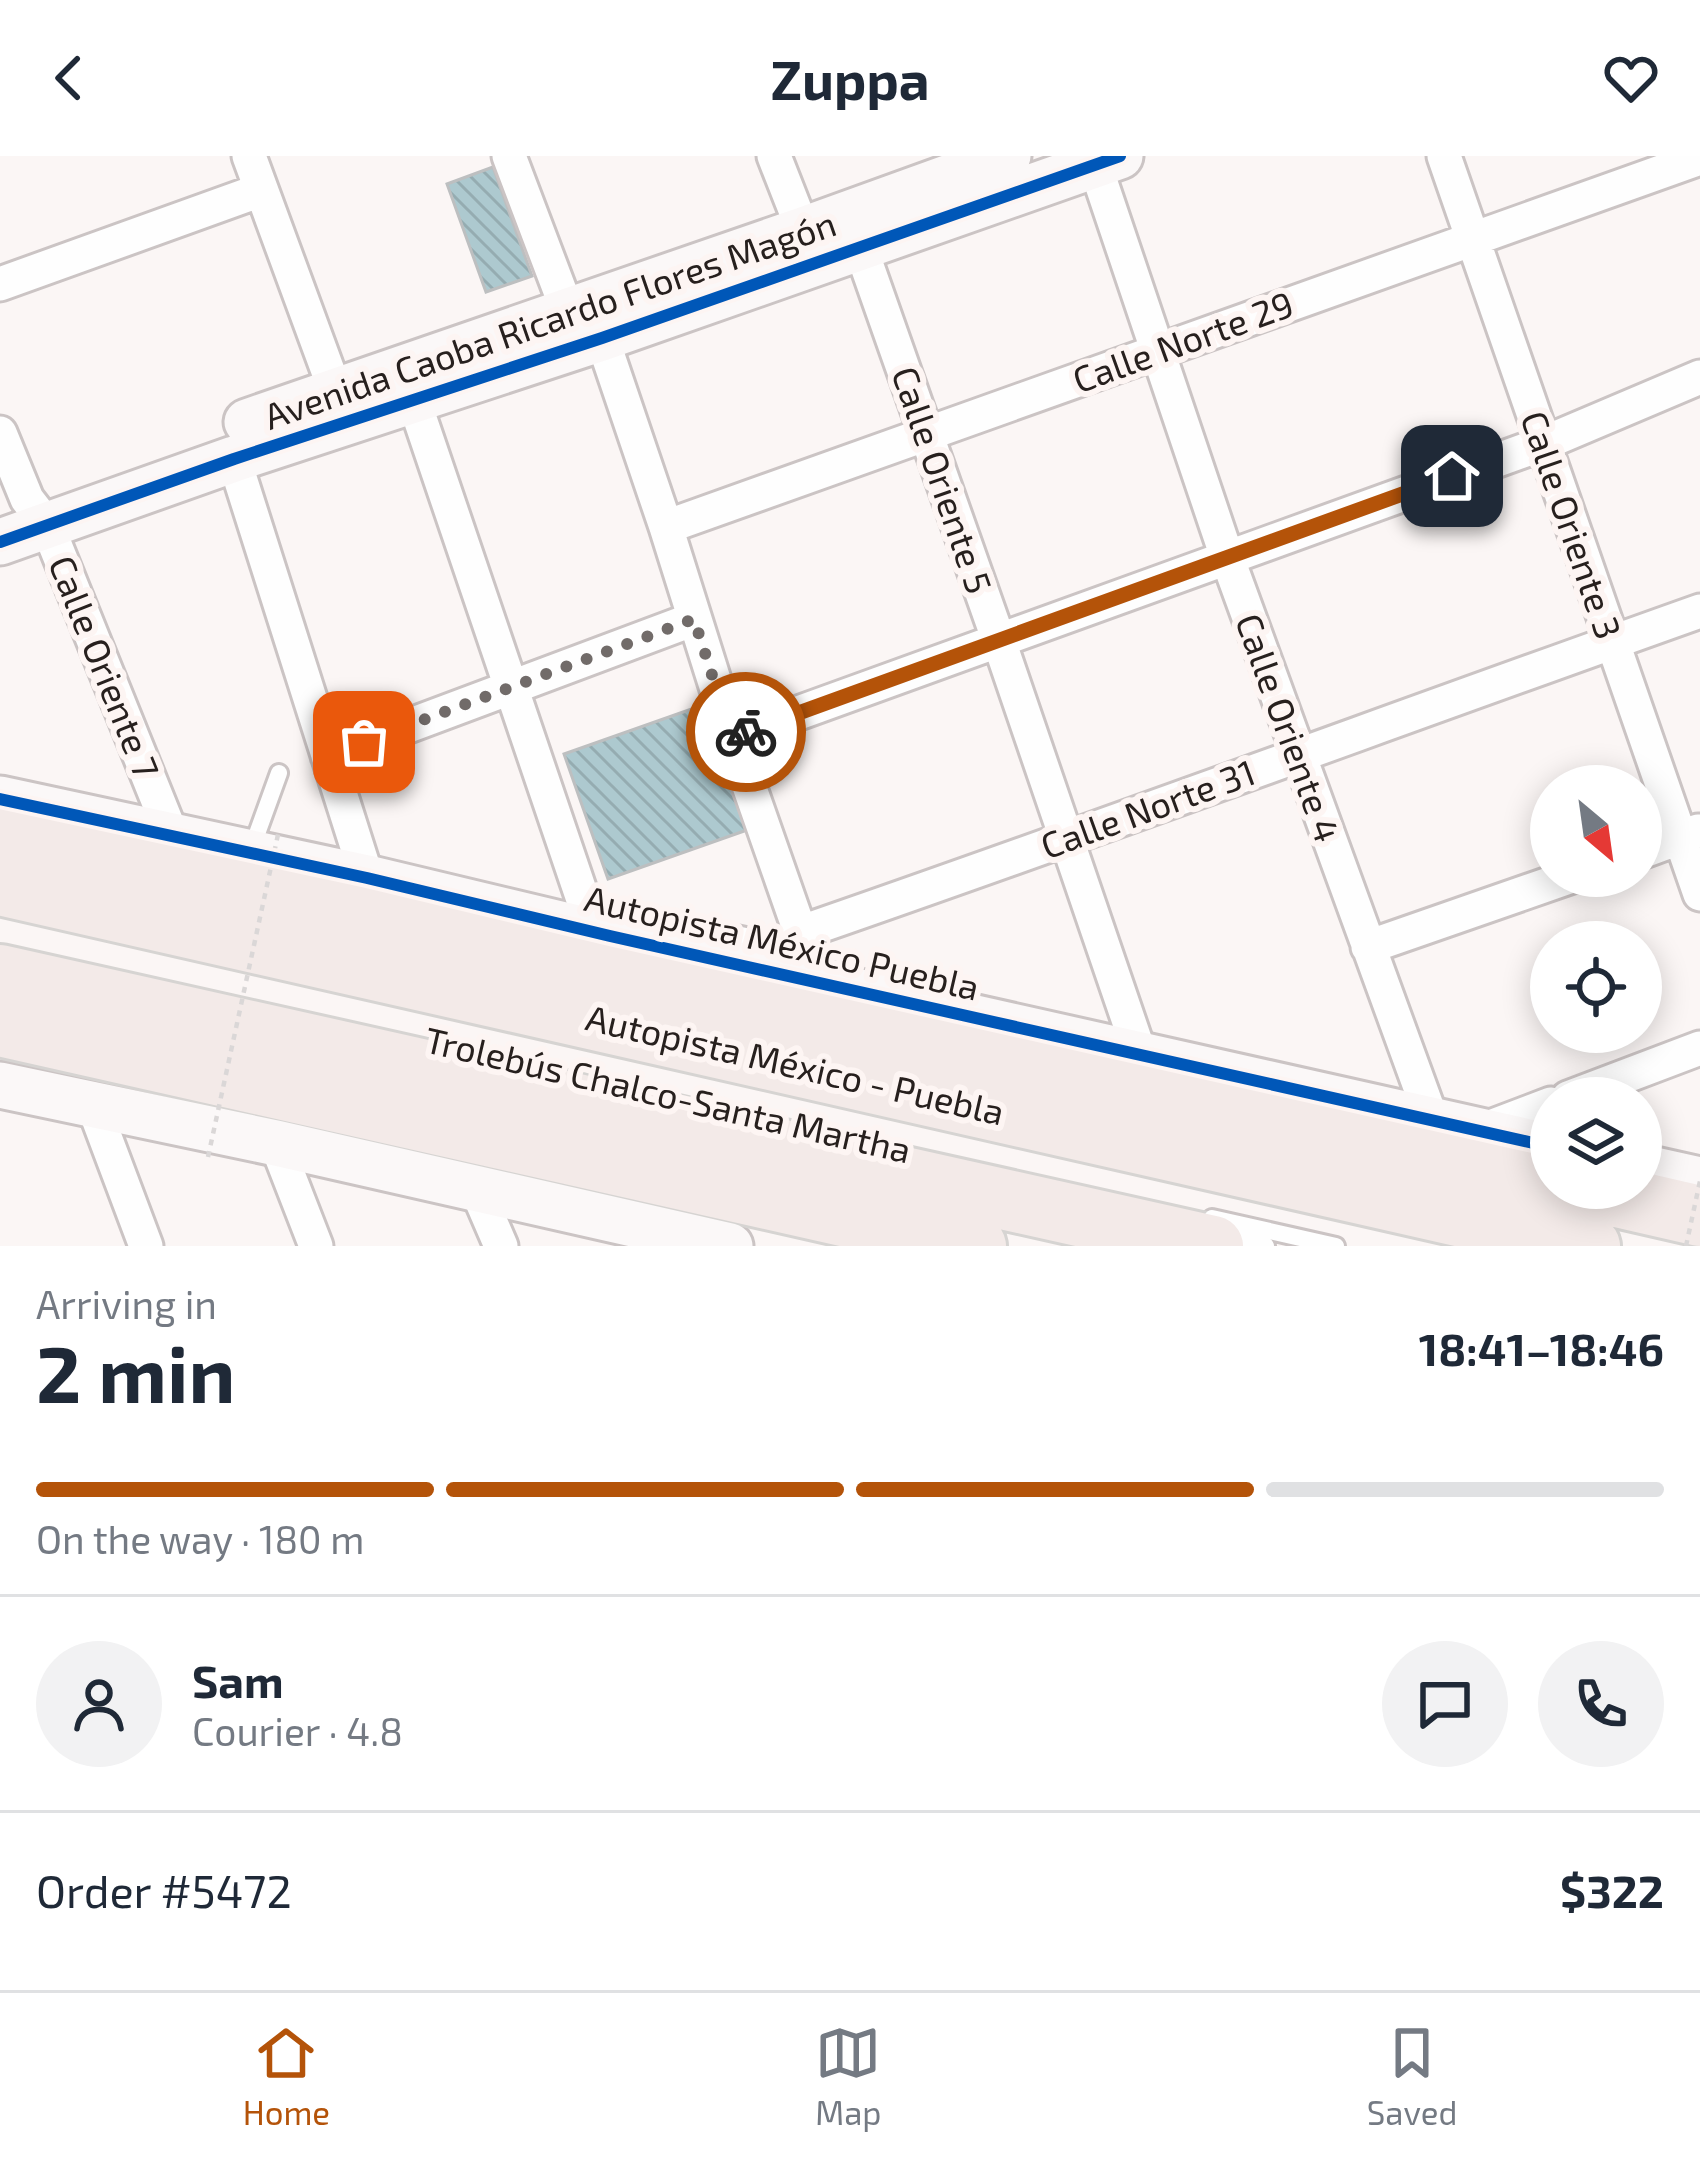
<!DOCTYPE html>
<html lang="en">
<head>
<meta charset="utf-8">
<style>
  body { margin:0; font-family:"Exo 2",sans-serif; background:#f2f2f3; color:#1f2937; height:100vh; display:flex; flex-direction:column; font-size:45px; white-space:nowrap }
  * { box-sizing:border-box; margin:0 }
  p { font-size:39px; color:#747a83 }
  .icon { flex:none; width:66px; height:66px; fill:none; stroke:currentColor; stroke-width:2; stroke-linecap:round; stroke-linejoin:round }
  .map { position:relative; height:1090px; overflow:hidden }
  .details { display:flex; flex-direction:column; background:#fff; flex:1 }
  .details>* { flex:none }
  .needle { width:78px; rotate:151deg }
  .controls { position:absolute; left:1530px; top:609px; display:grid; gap:24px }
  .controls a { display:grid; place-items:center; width:132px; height:132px; border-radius:50%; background:#fff; box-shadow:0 6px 30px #0003; font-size:60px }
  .pin { position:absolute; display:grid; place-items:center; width:102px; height:102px; color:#fff; margin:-51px; border-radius:24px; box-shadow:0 6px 18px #0006 }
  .courier { position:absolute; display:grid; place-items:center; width:120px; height:120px; margin:-60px; border:9px solid #b45309; border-radius:50%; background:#fff; color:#222; box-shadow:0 3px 15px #0007 }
  .head em { font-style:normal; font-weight:700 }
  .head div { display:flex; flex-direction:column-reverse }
  .head { display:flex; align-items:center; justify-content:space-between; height:204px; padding:0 36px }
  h1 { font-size:78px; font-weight:700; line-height:90px }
  .bar { display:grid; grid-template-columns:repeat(4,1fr); gap:18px 12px; align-content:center; height:144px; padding:0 36px }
  .bar i { height:15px; border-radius:9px; background:#e0e1e3 }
  .bar .active { background:#b45309 }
  .bar p { grid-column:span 4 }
  .line { display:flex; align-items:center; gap:30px; padding:0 36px; border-top:3px solid #e0e1e3 }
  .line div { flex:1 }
  .round { display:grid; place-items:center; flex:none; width:126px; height:126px; border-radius:63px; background:#f2f2f3 }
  header { display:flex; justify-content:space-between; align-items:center; height:156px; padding:0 36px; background:#fff; font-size:54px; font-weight:700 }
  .tab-bar { display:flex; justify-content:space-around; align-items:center; height:168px; border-top:3px solid #e0e1e3; background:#fff; font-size:33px; color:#747a83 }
  .tab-bar a { display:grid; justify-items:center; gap:6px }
  .tab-bar .active { color:#b45309 }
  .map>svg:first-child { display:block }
  .building { fill:url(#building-back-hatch); stroke:#bdbfc0; stroke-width:3 }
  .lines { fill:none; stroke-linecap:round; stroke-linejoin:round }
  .lane-casing { stroke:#cbc4c4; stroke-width:22 }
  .street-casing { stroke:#cbc4c4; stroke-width:39 }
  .secondary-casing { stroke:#cbc4c4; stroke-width:51 }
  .highway-casing { stroke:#d6d4d2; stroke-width:66 }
  .lane { stroke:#fefefe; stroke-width:16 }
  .street { stroke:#fefefe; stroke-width:33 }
  .secondary { stroke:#fbf8f8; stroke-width:45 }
  .highway { stroke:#f3eae8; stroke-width:60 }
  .path-bridge { stroke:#dad7d7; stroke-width:4.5; stroke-dasharray:6 6; stroke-linecap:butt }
  .cycleway-casing { stroke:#fdf5f3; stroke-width:20 }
  .cycleway { stroke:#0057b8; stroke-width:12 }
  .done { stroke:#716b69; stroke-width:12; stroke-dasharray:0 21.6 }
  .route { stroke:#b45309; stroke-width:15 }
  .labels { text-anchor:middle; stroke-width:12; stroke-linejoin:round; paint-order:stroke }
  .street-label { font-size:36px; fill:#27201e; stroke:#fdf5f3 }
</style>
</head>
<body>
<header><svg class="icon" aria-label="back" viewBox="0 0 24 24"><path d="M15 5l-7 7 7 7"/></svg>Zuppa<svg class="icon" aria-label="heart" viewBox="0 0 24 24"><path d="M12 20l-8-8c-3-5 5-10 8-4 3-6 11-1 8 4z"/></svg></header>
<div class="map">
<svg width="1700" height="1090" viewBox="0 0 1700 1090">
  <defs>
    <pattern id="building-back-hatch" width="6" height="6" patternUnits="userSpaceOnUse" patternTransform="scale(3)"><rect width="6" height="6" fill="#adc9cf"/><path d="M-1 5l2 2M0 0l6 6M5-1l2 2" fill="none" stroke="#95acb1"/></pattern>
  </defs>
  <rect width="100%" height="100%" fill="#fbf6f5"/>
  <path class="building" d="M493,11L532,120L486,136L447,28Z
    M703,549L747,674L608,723L564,598Z"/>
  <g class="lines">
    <defs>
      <path id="lane" d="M250,697L279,617
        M612,775L619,753L760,783L775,807
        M1212,1062L1336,1090
        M1220,1080L1266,1090"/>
      <path id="street" d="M249,0L342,253
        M509,0L568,156
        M774,0L803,74
        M1444,0L1700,738
        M1095,9L1227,401L1432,964L1428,983
        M860,90L999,485L1140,898
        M0,128L261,34
        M602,182L666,371L732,581L818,827
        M414,245L594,776
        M0,277L27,343L47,369L173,682
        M234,303L367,722
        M666,371L1700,2
        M732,581L1542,288L1700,221
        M328,600L694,463
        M1641,696L1698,675
        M799,777C1100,673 1399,562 1700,455
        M1368,791L1572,720
        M1568,942L1700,892
        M93,949L146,1090
        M1480,975L1551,948
        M276,987L316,1090
        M476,1032L501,1090"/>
      <path id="secondary" d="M247,266L803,74L1008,0
        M0,386L234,303L602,182L1120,0
        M0,643L367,722L610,780L1551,991
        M0,929L276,987L730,1090
        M1641,1011L1700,1024"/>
      <path id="highway" d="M0,675L1551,1026
        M0,729L1590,1090
        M0,819L1213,1090
        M0,870L976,1090
        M1578,1032L1700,1060"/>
    </defs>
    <use href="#lane" class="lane-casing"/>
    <use href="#street" class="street-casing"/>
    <use href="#secondary" class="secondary-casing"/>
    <use href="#highway" class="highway-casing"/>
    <use href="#lane" class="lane"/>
    <use href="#street" class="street"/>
    <use href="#secondary" class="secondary"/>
    <use href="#highway" class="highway"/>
    <path class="path-bridge" d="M208,1001L279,674
      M1686,1090L1700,1025"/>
    <defs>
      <path id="cycleway" d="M0,386L234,303L602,182L1120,0
        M0,643L367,722L610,780L1551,991"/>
    </defs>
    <use href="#cycleway" class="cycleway-casing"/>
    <use href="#cycleway" class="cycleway"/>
  </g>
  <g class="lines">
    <path class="done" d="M364,586L694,463L732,581L746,576"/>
    <path class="route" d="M746,576L1452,320"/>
  </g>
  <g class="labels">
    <g class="street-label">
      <text transform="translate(550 164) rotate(-19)" y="13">Avenida Caoba Ricardo Flores Magón</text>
      <text transform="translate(1183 186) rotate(-20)" y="13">Calle Norte 29</text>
      <text transform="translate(942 324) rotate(71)" y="13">Calle Oriente 5</text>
      <text transform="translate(1571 369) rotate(71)" y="13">Calle Oriente 3</text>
      <text transform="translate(104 511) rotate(68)" y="13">Calle Oriente 7</text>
      <text transform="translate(1288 572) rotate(70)" y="13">Calle Oriente 4</text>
      <text transform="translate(1148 653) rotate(-20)" y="13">Calle Norte 31</text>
      <text transform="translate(782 787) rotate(13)" y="13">Autopista México Puebla</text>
      <text transform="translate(795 909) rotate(13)" y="13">Autopista México - Puebla</text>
      <text transform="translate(668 939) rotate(13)" y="13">Trolebús Chalco-Santa Martha</text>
    </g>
  </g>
</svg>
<div class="controls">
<a><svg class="needle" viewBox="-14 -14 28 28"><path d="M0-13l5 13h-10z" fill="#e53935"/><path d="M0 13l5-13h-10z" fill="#747a83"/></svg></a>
<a><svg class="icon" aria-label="locate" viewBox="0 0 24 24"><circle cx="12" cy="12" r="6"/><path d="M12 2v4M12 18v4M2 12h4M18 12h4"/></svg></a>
<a><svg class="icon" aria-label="layers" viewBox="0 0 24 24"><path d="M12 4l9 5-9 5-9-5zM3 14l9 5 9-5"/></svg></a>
</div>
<div class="pin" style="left:364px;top:586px;background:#ea580c"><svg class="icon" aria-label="bag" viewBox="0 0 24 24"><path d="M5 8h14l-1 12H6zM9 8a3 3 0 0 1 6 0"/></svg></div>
<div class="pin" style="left:1452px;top:320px;background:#1f2937"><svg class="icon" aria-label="home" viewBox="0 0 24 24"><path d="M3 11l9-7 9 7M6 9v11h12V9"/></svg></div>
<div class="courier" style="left:746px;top:576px"><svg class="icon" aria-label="bike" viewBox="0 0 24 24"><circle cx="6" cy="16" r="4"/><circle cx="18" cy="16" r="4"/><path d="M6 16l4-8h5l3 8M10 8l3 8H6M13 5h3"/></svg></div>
</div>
<section class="details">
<div class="head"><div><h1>2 min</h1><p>Arriving in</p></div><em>18:41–18:46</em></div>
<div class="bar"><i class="active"></i><i class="active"></i><i class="active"></i><i></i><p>On the way · 180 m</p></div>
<div class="line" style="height:216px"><a class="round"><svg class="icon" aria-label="person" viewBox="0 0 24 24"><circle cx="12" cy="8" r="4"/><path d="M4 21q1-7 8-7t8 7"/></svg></a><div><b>Sam</b><p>Courier · 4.8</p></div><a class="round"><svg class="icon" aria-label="chat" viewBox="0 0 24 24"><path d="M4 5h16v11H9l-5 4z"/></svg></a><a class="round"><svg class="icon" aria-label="phone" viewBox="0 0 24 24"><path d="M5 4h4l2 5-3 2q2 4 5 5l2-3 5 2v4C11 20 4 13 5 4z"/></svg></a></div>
<div class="line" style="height:156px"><div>Order #5472</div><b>$322</b></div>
</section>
<nav class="tab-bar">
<a class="active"><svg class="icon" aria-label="home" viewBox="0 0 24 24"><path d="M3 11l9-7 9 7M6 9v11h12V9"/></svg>Home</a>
<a><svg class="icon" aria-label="map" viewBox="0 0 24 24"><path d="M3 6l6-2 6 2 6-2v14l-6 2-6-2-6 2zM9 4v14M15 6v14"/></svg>Map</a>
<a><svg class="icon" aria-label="saved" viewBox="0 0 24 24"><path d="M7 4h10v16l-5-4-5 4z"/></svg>Saved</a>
</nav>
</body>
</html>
